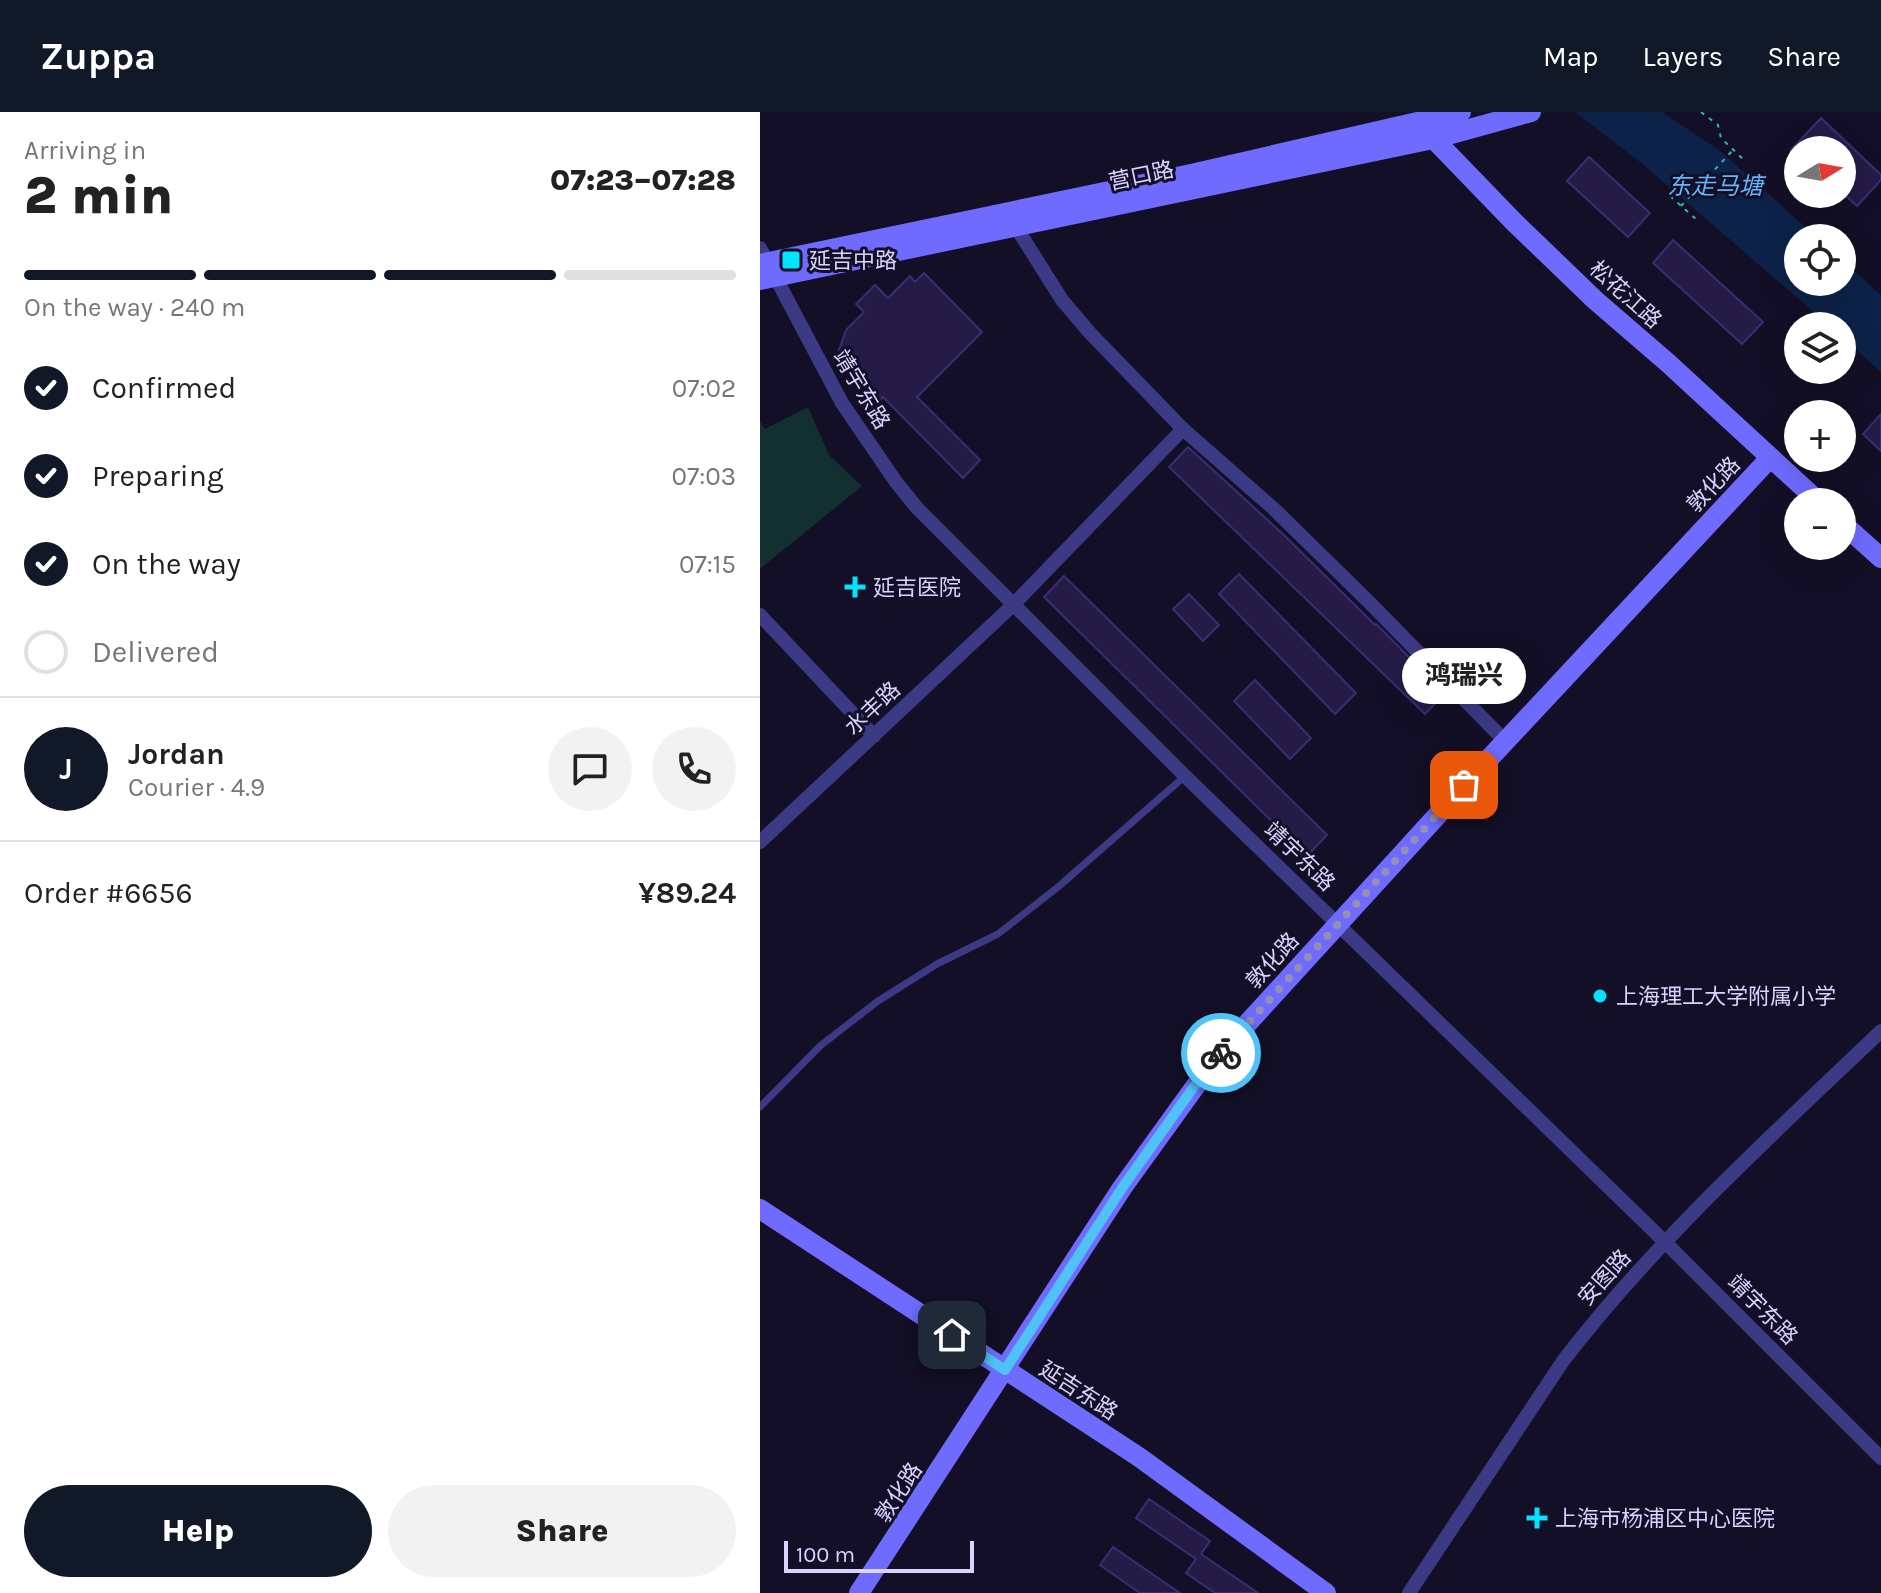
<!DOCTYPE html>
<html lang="en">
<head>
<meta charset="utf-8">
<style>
  body { margin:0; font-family:Karla,"Noto Sans SC",sans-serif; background:#f2f2f2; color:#222; height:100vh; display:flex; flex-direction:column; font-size:30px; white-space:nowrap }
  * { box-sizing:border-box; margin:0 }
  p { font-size:26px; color:#767676 }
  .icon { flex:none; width:44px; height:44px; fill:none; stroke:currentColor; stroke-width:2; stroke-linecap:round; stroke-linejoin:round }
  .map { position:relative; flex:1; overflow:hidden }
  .drawer { display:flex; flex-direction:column; background:#fff; width:760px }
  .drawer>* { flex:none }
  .needle { width:52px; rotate:79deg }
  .tools { position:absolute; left:1024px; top:24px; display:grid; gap:16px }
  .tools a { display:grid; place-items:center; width:72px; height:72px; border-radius:50%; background:#fff; box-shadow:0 8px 32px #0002; font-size:40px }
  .scale { position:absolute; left:24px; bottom:20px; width:190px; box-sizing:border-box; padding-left:8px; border:4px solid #d9d4ff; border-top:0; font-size:22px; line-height:28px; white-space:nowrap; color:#d9d4ff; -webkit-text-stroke:6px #130f26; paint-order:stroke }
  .pin { position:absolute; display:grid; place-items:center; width:68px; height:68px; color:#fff; margin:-34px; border-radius:16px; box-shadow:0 4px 12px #0006 }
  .courier { position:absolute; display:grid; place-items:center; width:80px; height:80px; margin:-40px; border:6px solid #4fc3f7; border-radius:50%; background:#fff; color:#222; box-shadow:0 2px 10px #0007 }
  .bubble { position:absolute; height:56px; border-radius:28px; background:#fff; box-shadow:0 8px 32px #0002; font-size:26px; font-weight:800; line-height:56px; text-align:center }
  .overview em { font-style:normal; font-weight:800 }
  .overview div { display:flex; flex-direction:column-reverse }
  .overview { display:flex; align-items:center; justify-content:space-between; height:136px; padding:0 24px }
  h1 { font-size:52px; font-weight:800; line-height:60px }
  .bar { display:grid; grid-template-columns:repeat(4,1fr); gap:12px 8px; align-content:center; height:96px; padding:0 24px }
  .bar i { height:10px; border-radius:6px; background:#e0e0e0 }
  .bar .on { background:#111827 }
  .bar p { grid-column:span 4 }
  .line { display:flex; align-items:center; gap:20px; padding:0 24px; border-top:2px solid #e0e0e0 }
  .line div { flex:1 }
  .round { display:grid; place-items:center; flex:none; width:84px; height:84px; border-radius:42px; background:#f2f2f2 }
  ol { padding:0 24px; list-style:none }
  li { display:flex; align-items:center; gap:24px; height:88px }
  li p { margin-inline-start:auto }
  li .icon { padding:8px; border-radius:50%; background:#111827; color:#fff; stroke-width:4 }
  li:last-child { color:#767676 }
  li i { width:44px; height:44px; border:4px solid #e0e0e0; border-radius:50% }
  .action { display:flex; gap:16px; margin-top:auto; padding:16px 24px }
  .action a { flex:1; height:92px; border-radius:48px; background:#111827; color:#fff; font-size:32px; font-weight:800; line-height:92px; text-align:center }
  .action a+a { background:#f2f2f2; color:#222 }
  header { display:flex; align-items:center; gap:48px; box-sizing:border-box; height:112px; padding:0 40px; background:#111827; color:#fff }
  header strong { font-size:38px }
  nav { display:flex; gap:44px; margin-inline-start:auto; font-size:28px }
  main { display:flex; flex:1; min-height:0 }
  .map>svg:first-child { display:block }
  .green { fill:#12302f }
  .water { fill:#0c2248 }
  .building { fill:#241b47; stroke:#3b2d73; stroke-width:2 }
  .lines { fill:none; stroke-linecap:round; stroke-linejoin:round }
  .path { stroke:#2fb8b0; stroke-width:2; stroke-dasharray:4 6; stroke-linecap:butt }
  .lane { stroke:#3d3a85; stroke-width:7 }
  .street { stroke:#3d3a85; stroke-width:14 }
  .secondary { stroke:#6f6bff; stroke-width:20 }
  .done { stroke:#948fb3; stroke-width:8; stroke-dasharray:0 14.4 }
  .route { stroke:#4fc3f7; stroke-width:10 }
  .poi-dot { fill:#00e5ff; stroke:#130f26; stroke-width:3 }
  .labels { text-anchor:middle; stroke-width:6; stroke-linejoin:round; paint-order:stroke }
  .street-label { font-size:22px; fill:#d9d4ff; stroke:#130f26 }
  .poi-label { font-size:22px; fill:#d9d4ff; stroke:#130f26; text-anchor:start }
  .water-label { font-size:24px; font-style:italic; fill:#62b6ff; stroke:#130f26 }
</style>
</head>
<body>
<header>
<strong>Zuppa</strong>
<nav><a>Map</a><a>Layers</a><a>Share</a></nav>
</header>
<main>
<section class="drawer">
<div class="overview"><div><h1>2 min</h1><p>Arriving in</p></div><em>07:23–07:28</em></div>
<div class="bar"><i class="on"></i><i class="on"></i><i class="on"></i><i></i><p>On the way · 240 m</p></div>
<ol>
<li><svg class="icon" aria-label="check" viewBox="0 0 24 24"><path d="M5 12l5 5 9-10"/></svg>Confirmed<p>07:02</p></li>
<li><svg class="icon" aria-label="check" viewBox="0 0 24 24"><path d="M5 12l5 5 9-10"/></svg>Preparing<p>07:03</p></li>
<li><svg class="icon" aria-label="check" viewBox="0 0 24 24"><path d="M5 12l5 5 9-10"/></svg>On the way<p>07:15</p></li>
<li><i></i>Delivered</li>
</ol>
<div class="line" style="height:144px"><b class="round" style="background:#111827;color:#fff">J</b><div><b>Jordan</b><p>Courier · 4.9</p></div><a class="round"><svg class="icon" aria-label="chat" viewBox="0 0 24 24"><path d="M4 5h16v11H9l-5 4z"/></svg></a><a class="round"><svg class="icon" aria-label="phone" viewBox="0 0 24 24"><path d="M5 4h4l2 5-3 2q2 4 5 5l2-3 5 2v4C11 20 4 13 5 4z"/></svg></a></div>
<div class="line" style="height:104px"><div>Order #6656</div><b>¥89.24</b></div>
<div class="action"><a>Help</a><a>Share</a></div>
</section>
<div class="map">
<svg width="1121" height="1481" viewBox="0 0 1121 1481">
  <rect width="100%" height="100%" fill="#130f26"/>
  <path class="green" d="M48,295L69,343L102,374L0,457V309L5,317Z"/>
  <path class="water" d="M815,0H902L959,38L1058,126H1038V170H1082V148L1121,183V260L1082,225V214H1070L880,50Z"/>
  <path class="building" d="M1061,6L1121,63V68L1097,94L1082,80V38H1031Z
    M829,45L890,101L868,125L807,69Z
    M913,128L1003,210L982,232L893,151Z
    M164,161L222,220L157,285L220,348L203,366L123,285L120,289L104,273L107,271L78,241L86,218L104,200L96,192L115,173L128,186L150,164L155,170Z
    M1121,302V339L1103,322Z
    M428,335L525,424L615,513L616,512L685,581L665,602L409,355Z
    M479,462L596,581L575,602L459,482Z
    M304,464L567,723L547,744L284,485Z
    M429,482L459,513L443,529L413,497Z
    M495,568L551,626L530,647L474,589Z
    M389,1387L450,1429L441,1442L498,1481H455L426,1461L436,1447L376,1406Z
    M353,1435L420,1481H380L340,1453Z"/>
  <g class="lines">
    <path class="path" d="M941,0L958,13L961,26L986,50
      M910,84L936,107
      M921,94L973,38"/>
    <path class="lane" d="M0,995L60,934L118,889L177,852L238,822L298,775L425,664"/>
    <path class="street" d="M256,115L302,188L330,221L423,317L514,397L610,491L746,630
      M0,136L82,291L136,370L157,396L425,664L905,1130L1121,1346
      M0,503L114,624
      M0,730L253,493L423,317
      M649,1481L803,1249C896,1128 1011,1024 1121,919"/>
    <path class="secondary" d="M666,19L754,110L835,188L908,251L1059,390
      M0,152L431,62L701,0
      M0,168L673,27L771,0
      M1082,411L1121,446
      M0,1097L379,1345L566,1481
      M99,1481L362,1076L455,947L726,650L1010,346"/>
  </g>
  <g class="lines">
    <path class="done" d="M461,941L704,673"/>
    <path class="route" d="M192,1223L245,1258L362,1076L433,976L461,941"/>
  </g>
  <g class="poi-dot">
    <rect x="21" y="138" width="20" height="20" rx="4"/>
    <path d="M91 463h8v8h8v8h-8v8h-8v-8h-8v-8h8z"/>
    <circle cx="840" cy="884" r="8"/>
    <path d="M773 1394h8v8h8v8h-8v8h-8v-8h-8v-8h8z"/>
  </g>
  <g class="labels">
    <g class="street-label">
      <text transform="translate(381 63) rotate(-12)" y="8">营口路</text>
      <text transform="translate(866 182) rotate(42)" y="8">松花江路</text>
      <text transform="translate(102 277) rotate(59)" y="8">靖宇东路</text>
      <text transform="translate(953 372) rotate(-47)" y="8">敦化路</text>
      <text transform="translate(112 596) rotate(-43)" y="8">水丰路</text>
      <text transform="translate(540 744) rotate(44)" y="8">靖宇东路</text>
      <text transform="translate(512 848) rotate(-48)" y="8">敦化路</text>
      <text transform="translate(844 1165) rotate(-48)" y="8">安图路</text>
      <text transform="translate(1003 1197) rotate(45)" y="8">靖宇东路</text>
      <text transform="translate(319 1278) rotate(33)" y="8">延吉东路</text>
      <text transform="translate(138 1380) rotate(-57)" y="8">敦化路</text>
    </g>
    <g class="poi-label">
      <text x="49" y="156">延吉中路</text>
      <text x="113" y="483">延吉医院</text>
      <text x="856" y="892">上海理工大学附属小学</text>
      <text x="795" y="1414">上海市杨浦区中心医院</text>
    </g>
    <g class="water-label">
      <text x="955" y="82">东走马塘</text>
    </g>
  </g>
</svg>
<div class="tools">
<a><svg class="needle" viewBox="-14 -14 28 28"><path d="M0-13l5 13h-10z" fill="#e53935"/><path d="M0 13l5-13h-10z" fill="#767676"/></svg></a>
<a><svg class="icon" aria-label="locate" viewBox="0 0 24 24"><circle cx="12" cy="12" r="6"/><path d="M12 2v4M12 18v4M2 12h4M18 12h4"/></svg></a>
<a><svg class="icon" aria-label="layers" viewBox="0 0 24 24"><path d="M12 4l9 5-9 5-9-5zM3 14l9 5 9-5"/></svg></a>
<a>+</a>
<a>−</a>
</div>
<div class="scale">100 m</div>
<div class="pin" style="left:704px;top:673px;background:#ea580c"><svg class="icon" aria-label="bag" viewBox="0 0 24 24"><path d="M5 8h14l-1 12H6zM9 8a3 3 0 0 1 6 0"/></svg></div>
<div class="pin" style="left:192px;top:1223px;background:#1f2937"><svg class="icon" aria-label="home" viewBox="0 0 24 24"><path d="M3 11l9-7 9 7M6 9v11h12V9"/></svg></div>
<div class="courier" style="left:461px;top:941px"><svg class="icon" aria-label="bike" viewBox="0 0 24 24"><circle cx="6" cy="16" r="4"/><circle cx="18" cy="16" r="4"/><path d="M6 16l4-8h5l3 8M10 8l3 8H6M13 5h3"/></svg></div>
<div class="bubble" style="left:642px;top:536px;width:124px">鸿瑞兴</div>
</div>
</main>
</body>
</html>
